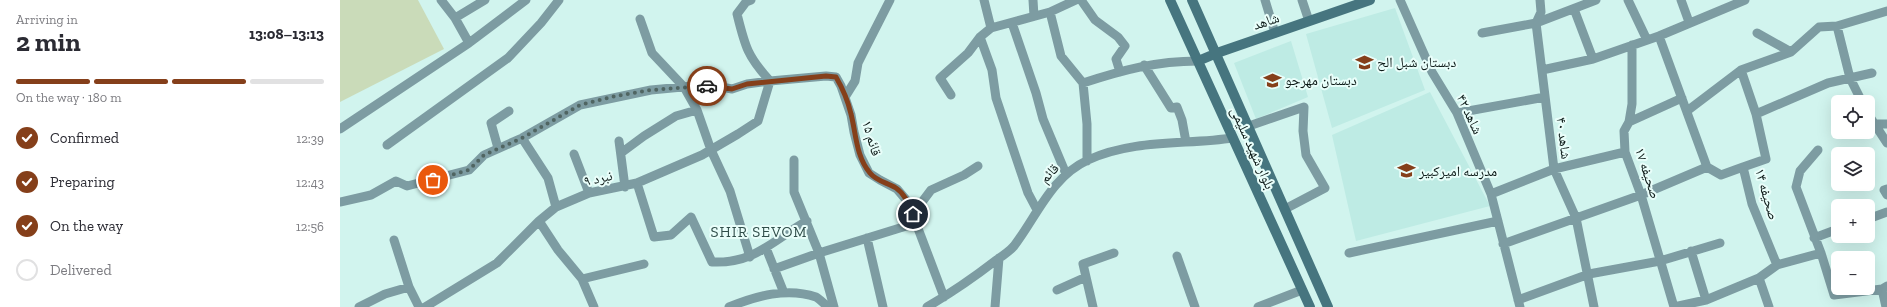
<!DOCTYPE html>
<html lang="en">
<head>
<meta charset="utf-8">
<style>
  body { margin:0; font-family:"Zilla Slab","Noto Naskh Arabic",serif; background:#f2f2f3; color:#2b2b33; height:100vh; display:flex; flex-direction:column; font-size:15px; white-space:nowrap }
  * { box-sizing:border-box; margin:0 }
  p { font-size:13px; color:#7c7c81 }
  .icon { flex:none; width:22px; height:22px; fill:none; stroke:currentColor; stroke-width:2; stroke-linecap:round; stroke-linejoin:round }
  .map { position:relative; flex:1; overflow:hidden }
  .sheet { display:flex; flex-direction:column; background:#fff; width:340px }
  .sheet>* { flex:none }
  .buttons { position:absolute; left:1491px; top:95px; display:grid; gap:8px }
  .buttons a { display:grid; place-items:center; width:44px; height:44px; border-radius:6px; background:#fff; box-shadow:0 4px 16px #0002; font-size:20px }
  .pin { position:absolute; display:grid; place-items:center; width:34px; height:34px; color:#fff; margin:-17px; border:2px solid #fff; border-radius:50%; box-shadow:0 1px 4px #0007 }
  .courier { position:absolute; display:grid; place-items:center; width:40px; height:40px; margin:-20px; border:3px solid #853f1a; border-radius:50%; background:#fff; color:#222; box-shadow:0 1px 5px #0007 }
  .overview em { font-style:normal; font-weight:800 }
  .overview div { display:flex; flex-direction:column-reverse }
  .overview { display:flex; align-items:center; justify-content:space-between; height:68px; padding:0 16px }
  h1 { font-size:26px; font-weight:800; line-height:30px }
  .bar { display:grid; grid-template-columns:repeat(4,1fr); gap:6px 4px; align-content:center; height:48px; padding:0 16px }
  .bar i { height:5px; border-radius:3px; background:#e1e1e2 }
  .bar .current { background:#853f1a }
  .bar p { grid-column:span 4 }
  ol { padding:0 16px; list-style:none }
  li { display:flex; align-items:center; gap:12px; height:44px }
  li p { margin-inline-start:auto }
  li .icon { padding:4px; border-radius:50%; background:#853f1a; color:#fff; stroke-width:4 }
  li:last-child { color:#7c7c81 }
  li i { width:22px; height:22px; border:2px solid #e1e1e2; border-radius:50% }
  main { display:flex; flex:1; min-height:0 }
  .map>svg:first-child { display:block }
  .built { fill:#beebe4 }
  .green { fill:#cadbb9 }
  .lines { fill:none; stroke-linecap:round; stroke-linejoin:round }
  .minor { stroke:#7d9ca2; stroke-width:9 }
  .secondary { stroke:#46757f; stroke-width:10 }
  .done { stroke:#506562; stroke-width:4; stroke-dasharray:0 7.2 }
  .route { stroke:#853f1a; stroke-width:5 }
  .labels { text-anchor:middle; stroke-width:4; stroke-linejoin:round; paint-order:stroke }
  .street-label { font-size:14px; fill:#0b1816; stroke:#e9fefa }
  .poi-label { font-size:14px; fill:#0b1816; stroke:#e9fefa; text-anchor:start }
  .neighbourhood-label { font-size:15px; letter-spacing:1px; fill:#304e4a; stroke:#e9fefa }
</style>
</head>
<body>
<main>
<section class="sheet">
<div class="overview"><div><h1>2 min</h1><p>Arriving in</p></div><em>13:08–13:13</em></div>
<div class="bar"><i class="current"></i><i class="current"></i><i class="current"></i><i></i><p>On the way · 180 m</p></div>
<ol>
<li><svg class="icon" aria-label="check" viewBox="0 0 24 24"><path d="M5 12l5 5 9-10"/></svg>Confirmed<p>12:39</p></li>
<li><svg class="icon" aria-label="check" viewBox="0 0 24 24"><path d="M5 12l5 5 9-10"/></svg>Preparing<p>12:43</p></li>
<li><svg class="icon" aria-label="check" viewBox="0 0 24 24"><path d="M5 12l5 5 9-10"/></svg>On the way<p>12:56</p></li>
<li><i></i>Delivered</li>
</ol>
</section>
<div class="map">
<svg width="1547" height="307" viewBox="0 0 1547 307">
  <rect width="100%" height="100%" fill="#d1f4ee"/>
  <path class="built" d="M1055,8L1085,90L992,128L966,34Z
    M951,41L968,97L916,119L894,63Z
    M1090,92L1150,206L1016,241L992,135Z"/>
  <path class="green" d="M0,0H78L104,49L0,102Z"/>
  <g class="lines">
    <path class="minor" d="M101,0L115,18L129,43
      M644,0L651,28
      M693,0L694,16
      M741,0L755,20L778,37L785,46L776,59L780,72
      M925,0L935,33
      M962,0L969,21
      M1060,0L1092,72L1117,113L1151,194L1180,307
      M1200,0L1201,12L1196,23L1214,169L1236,218L1254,307
      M1288,0L1307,40
      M1341,0L1349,22
      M1234,9L1253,59
      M710,12L721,56L743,83C783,70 816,61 858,61
      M115,18L145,0
      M300,19L312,53L344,87L357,110L371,150L390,191L410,257
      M672,23L696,93L703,119L726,174
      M1497,26L1510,78L1522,102
      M1142,33L1196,23L1256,0
      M1417,33L1451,52
      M1319,36L1367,167
      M640,37L652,70L656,98L688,193L697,210
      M1292,45V104L1289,122L1284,131L1285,152L1301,195L1334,307
      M804,65L831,108L837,107L842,120L846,142
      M1202,70L1253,59L1319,36L1405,0
      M1401,70L1416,114L1426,159L1403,167L1412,204L1437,265L1419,278L1429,307
      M743,83L747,124V161
      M611,95L600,78L628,53L640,37L651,28L710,12L736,0
      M505,97L515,81L518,63L523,53L550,0
      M1347,111L1401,70L1451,52L1479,27L1497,26L1547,11
      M1117,113L1205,97
      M1416,114L1488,83L1532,73
      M1528,114L1547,143
      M1289,122L1342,98
      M1534,124H1547
      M909,126L964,107L963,131L966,155L985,188L945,209
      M0,129L129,43L186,0
      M182,138L208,178L216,207
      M279,141L285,187
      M47,145L168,58L201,23L219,0
      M158,148L151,123L169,111
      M1478,150L1460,171L1456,187L1481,253L1494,295L1542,289
      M281,153L304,136L336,116L357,110
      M234,154L249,193
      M454,160V192L479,253L494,307
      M297,183L314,237L331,235L351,217L372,262C415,264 433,240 467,221
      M1547,189L1544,190L1547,195
      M1151,194L1214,169L1285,152
      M0,202L31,195L56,181L67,186L129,170L144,155L182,138L240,105L311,90L353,86H376L392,89L407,84L430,81C407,56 405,46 397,14L406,2L411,0
      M573,214L591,190L624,175L638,166
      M1528,219L1547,212
      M199,221L218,250L242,279L254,307
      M527,238L543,307
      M1474,238L1498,229
      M54,240L69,287L79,307
      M1163,244L1301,195L1367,167L1381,175L1403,167
      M426,248L444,293
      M1351,251L1366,300
      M1009,253L1158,221
      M837,256L855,307
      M1437,265L1481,253
      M434,269L479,253L576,223
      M242,279L304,264
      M717,290L746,277
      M1178,300L1249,274L1320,261L1380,243
      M19,307L45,294L69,287
      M85,307L157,263L199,221L216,207L249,193L297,183L362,155L398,134L418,121L430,81L486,76L496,77L501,86L511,115L514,132L520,155L529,173L540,180L557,189L568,202L604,297
      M389,307C416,296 447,287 476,297C480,299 484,304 488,307
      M587,307C611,293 633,278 655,261C661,257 669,252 674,246C697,216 711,177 748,160C794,139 844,145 893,138
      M655,307L659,258
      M753,307L743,264L774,253
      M918,307L962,290
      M1334,307L1366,300L1419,278
      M1546,307L1542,289L1547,286"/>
    <path class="secondary" d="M830,0L970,307
      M852,0L988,307
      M858,61L877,53L1030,0"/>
  </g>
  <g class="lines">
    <path class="done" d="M93,180L129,170L144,155L182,138L240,105L276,96L311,90L367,86"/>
    <path class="route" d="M367,86L392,89L407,84L486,76L496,77C503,89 508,101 511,114C516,133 516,157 530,173C536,181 548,183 556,188C565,194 569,205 573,214"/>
  </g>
  <defs>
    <symbol id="school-bare" viewBox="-9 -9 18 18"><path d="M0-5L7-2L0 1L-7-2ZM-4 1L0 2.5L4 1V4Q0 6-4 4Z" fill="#853f1a" stroke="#e9fefa" stroke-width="2.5" paint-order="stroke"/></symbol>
  </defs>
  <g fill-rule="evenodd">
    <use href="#school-bare" x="1012" y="50" width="25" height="25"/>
    <use href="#school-bare" x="920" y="68" width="25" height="25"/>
    <use href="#school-bare" x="1054" y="158" width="25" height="25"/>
  </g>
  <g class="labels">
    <g class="street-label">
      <text transform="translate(926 21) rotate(-19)" y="5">شاهد</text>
      <text transform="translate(1130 114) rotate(65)" y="5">شاهد ۴۲</text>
      <text transform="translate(532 138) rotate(73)" y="5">قائم ۱۵</text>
      <text transform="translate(1224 138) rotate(83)" y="5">شاهد ۴۰</text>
      <text transform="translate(913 148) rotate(66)" y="5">بلوار شهید سلیمی</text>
      <text transform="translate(709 173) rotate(-46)" y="5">قائم</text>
      <text transform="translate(1308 173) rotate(72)" y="5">صحیفه ۱۷</text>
      <text transform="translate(258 178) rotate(-13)" y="5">نبرد ۹</text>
      <text transform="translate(1427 194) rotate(74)" y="5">صحیفه ۱۴</text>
    </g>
    <g class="poi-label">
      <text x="1037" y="67">دبستان شبل الح</text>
      <text x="945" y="85">دبستان مهرجو</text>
      <text x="1079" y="176">مدرسه امیرکبیر</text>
    </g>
    <g class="neighbourhood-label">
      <text x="419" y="237">SHIR SEVOM</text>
    </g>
  </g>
</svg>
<div class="buttons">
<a><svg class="icon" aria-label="locate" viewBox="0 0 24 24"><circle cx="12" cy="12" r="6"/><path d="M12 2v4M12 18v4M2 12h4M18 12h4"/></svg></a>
<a><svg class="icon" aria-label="layers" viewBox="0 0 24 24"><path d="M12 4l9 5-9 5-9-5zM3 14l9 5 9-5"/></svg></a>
<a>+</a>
<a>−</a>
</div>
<div class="pin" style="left:93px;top:180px;background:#ea580c"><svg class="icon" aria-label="bag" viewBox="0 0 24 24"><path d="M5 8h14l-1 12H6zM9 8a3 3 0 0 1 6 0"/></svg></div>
<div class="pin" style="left:573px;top:214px;background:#1f2937"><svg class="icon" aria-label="home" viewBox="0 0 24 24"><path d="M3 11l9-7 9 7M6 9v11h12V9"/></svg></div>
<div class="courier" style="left:367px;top:86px"><svg class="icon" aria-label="car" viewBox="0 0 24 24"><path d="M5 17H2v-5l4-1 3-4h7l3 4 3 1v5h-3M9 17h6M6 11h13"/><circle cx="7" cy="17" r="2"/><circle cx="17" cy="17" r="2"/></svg></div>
</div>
</main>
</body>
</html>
